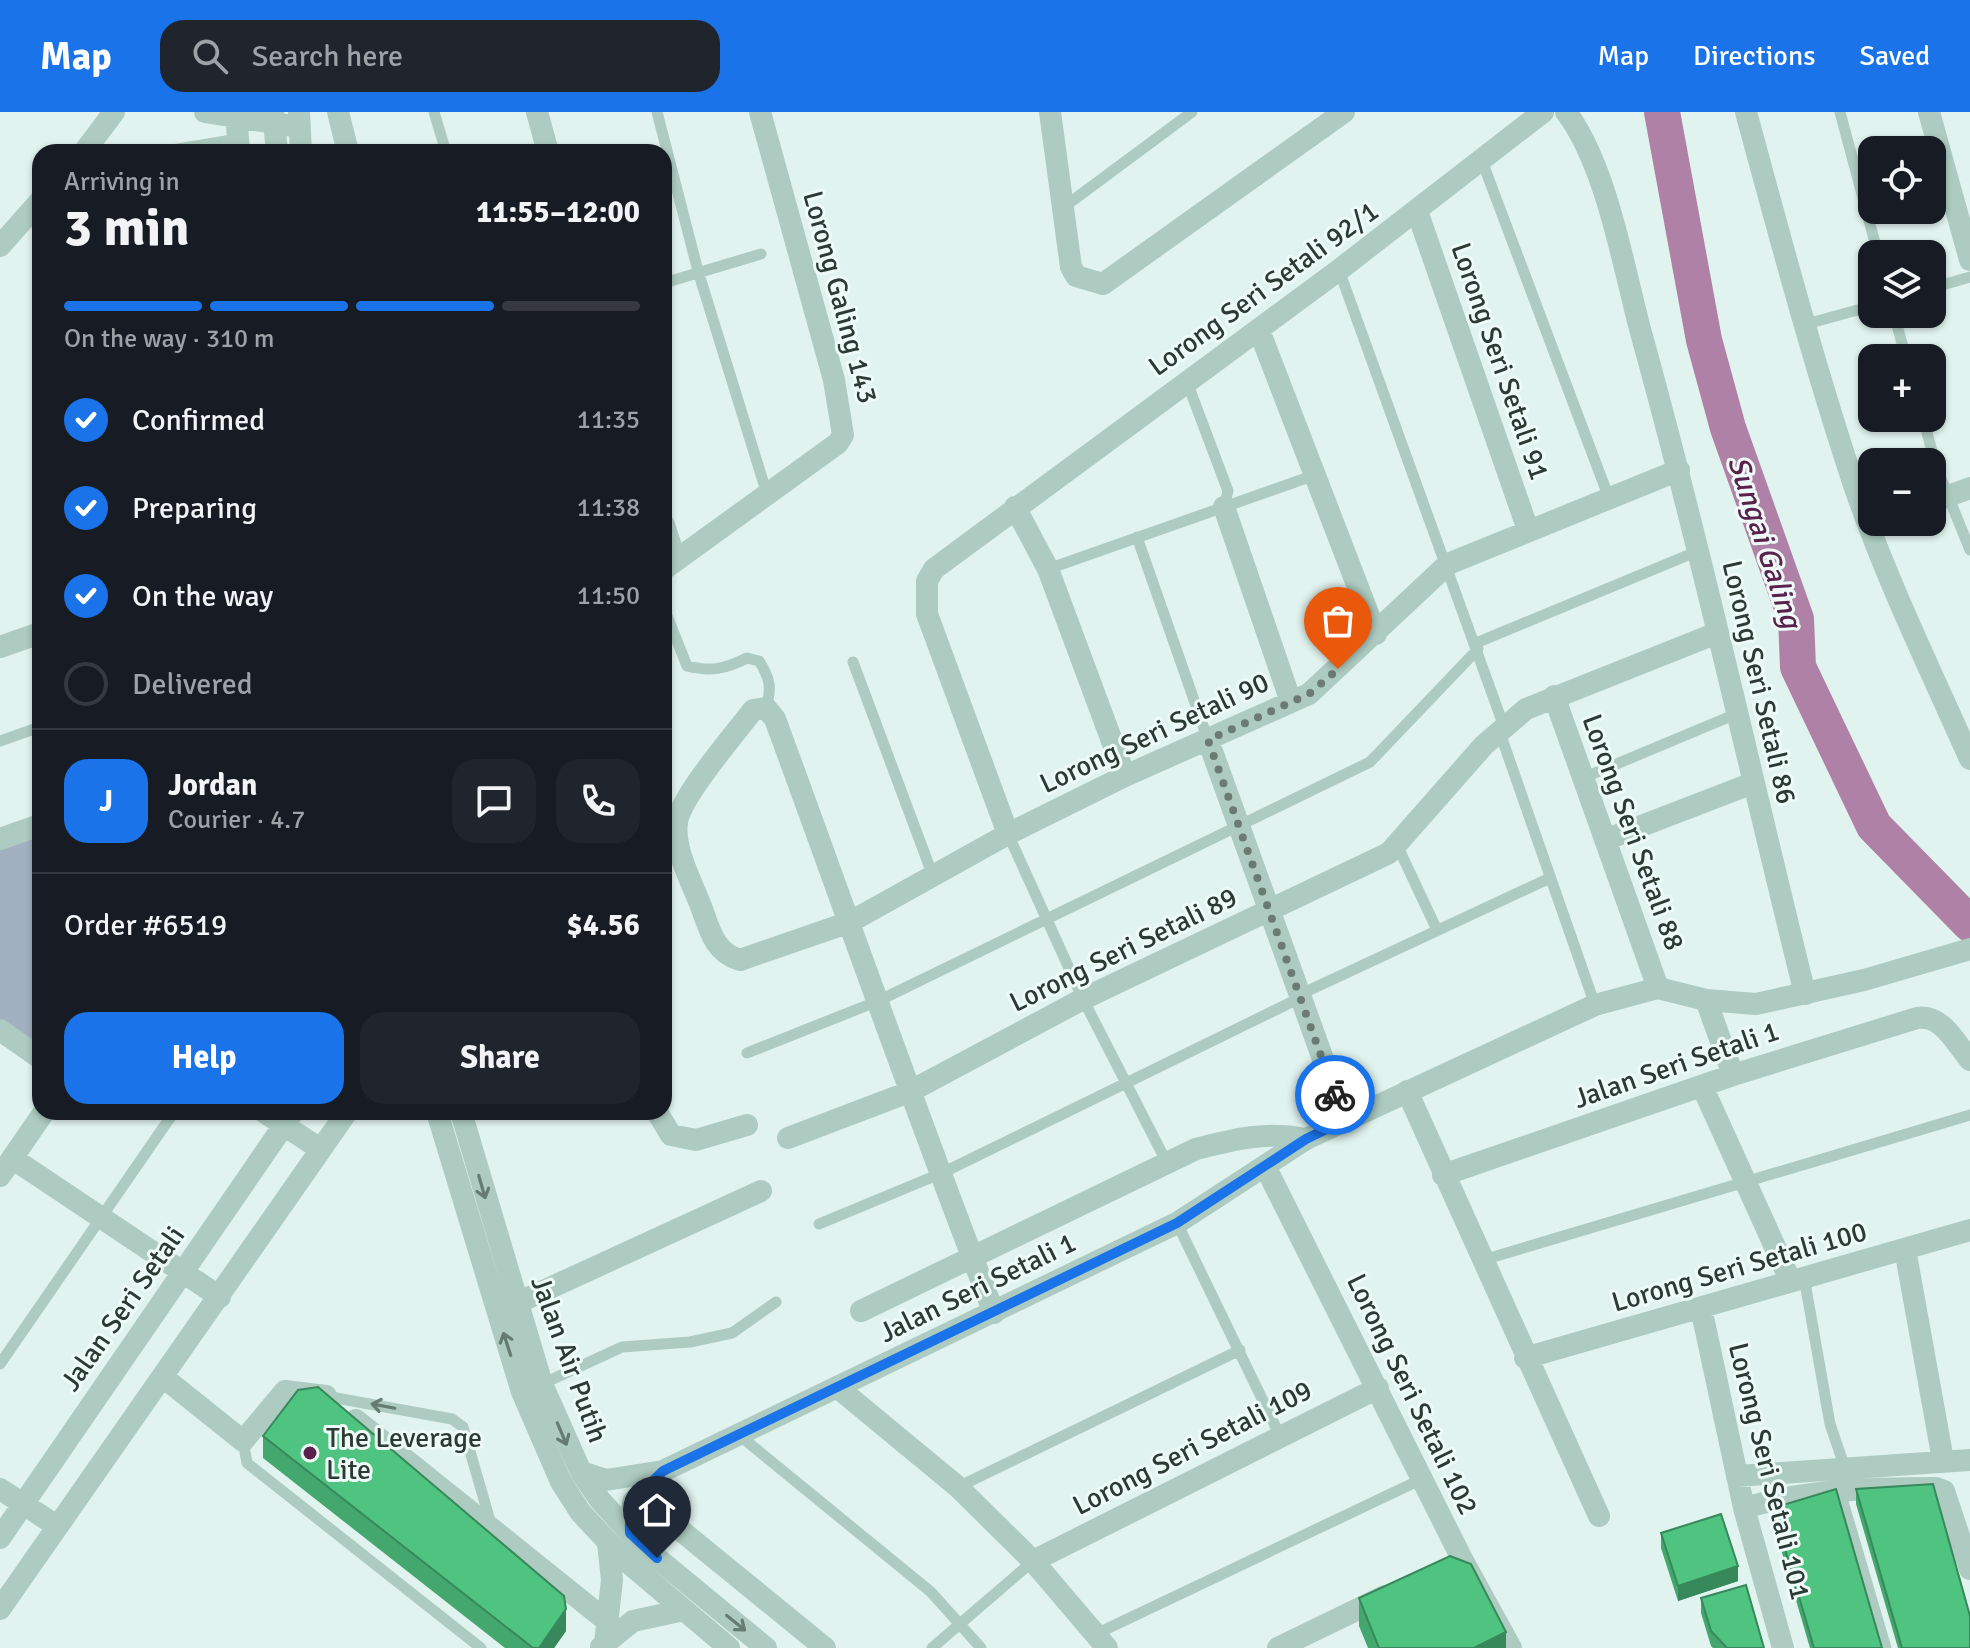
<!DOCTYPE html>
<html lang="en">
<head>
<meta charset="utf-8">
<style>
  body { margin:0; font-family:Signika,sans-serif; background:#20242c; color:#f1f3f6; height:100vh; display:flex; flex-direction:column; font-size:30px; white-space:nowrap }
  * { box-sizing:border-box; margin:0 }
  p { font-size:26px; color:#9ea1a6 }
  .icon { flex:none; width:44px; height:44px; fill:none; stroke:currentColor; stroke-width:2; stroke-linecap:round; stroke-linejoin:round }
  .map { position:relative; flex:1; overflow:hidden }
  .panel { position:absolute; left:32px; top:32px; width:640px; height:976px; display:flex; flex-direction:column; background:#171b24; border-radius:24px; box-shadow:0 2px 6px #0004 }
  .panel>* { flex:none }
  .fabs { position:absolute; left:1858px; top:24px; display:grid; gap:16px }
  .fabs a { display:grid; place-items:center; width:88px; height:88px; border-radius:16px; background:#171b24; box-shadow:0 2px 6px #0004; font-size:40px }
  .pin { position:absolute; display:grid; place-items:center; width:68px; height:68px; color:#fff; margin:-82px -34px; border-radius:50% 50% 50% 0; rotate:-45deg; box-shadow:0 0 8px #0007 }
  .pin .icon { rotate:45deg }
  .courier { position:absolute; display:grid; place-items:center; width:80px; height:80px; margin:-40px; border:6px solid #1a73e8; border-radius:50%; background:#fff; color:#222; box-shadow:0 2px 10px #0007 }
  .summary em { font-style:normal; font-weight:700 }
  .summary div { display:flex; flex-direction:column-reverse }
  .summary { display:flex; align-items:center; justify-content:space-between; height:136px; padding:0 32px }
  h1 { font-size:52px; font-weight:700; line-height:60px }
  .bar { display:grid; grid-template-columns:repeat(4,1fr); gap:12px 8px; align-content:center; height:96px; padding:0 32px }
  .bar i { height:10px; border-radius:6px; background:#363941 }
  .bar .on { background:#1a73e8 }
  .bar p { grid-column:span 4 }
  .line { display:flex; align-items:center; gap:20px; padding:0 32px; border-top:2px solid #363941 }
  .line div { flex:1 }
  .round { display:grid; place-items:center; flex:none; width:84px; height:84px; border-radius:24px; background:#20242c }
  ol { padding:0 32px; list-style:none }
  li { display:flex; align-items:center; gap:24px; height:88px }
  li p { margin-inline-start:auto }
  li .icon { padding:8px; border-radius:50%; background:#1a73e8; color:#fff; stroke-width:4 }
  li:last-child { color:#9ea1a6 }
  li i { width:44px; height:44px; border:4px solid #363941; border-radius:50% }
  .button { display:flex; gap:16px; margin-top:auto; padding:16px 32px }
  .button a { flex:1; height:92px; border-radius:24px; background:#1a73e8; color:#fff; font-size:32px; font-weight:700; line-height:92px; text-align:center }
  .button a+a { background:#20242c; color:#f1f3f6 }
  header { display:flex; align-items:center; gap:48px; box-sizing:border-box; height:112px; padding:0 40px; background:#1a73e8; color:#fff }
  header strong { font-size:38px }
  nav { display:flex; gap:44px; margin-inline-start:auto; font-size:28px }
  .search { width:560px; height:72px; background:#20242c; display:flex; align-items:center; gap:20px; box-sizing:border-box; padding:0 28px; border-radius:24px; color:#9ea1a6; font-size:30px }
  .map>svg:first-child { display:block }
  .green { fill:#a1b1c2 }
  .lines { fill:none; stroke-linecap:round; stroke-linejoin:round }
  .river { stroke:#b081a6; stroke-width:36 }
  .service { stroke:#adcbc0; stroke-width:11 }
  .minor { stroke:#adcbc0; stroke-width:22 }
  .tertiary { stroke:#adcbc0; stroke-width:22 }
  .wall { fill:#44a86e }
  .shaded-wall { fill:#37885a }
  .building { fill:#4fc380; stroke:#37885a; stroke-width:2 }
  .oneway { stroke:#667b72 }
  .done { stroke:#6b7b74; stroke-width:8; stroke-dasharray:0 14.4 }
  .route { stroke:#1a73e8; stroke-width:10 }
  .poi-dot { fill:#5b214d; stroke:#eefaf7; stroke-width:3 }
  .labels { text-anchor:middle; stroke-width:6; stroke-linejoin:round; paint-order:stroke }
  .street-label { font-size:28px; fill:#2b3a33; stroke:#eefaf7 }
  .poi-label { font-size:28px; fill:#2b3a33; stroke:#eefaf7; text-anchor:start }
  .water-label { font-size:30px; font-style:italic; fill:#5b214d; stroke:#eefaf7 }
</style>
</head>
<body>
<header>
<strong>Map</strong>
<div class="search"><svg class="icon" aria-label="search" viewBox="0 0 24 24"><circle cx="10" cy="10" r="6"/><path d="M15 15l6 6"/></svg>Search here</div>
<nav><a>Map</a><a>Directions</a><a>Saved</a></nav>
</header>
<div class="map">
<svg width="1970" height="1536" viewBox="0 0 1970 1536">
  <rect width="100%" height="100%" fill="#e1f3ee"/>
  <path class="green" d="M40,723V938L0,911V738Z"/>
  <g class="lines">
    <path class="river" d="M1662,0L1704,228L1728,316L1796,507L1798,555L1874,714L1970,812"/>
    <path class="service" d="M434,0L446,40
      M657,0L698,159L767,382
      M1840,0L1878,142
      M160,40L238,27
      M1482,49L1609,386
      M1064,95L1192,0
      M1339,158L1503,612
      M664,171L761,142
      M1932,176L1970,165
      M1894,202L1906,246
      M1803,213L1872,194
      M1187,270L1228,379L1224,395
      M1923,306L1936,354L1970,438
      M1137,425L1208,628
      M1048,457L1315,363
      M664,496L687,554C711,560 725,557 747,546L759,549C770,566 772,576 766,596
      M1476,531L1698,439
      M853,550L933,764
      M1499,618L1595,893
      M0,629L40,615
      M1583,666L1736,602
      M1008,722L1083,887L1166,1049
      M1398,735L1437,818
      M1299,883L1550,766
      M747,941L878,889L1370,650L1478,537
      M1177,1111L1280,1324
      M819,1112L942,1061L1300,886
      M1483,1148L1970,1003
      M1804,1165L1830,1312L1845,1356
      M0,1252L174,1000
      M542,1272L622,1235L690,1230L732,1221L776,1190
      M325,1284L452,1307L463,1315L491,1412
      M739,1323L931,1480L981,1536
      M243,1329L247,1351L481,1536
      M958,1375L1240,1238
      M1839,1376L1886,1536
      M1096,1522L1422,1367
      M932,1536L1033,1449"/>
    <path class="minor" d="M205,0L299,15
      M236,0L239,40
      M338,0L348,40
      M537,0L548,40
      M1050,0L1071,155L1076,164L1103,172L1344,0
      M1566,0C1606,52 1623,153 1640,217C1701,437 1750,660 1805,882
      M1746,0C1780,125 1813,250 1854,373C1886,467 1930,557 1970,647
      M1929,0L1970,148
      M84,40L114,0
      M1417,99L1528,418
      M0,134L40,89
      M1259,218L1376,522
      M1932,390L1970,376
      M1015,395L1048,457L1125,664
      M1224,395L1291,590
      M664,413L675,447
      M664,457L838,331L843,323L834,268L760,0
      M0,535L40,521
      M1554,584L1658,876
      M1208,628L1345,1008
      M1008,722L927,502V469L934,457L1339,158L1543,0
      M0,727L40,713
      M1605,728L1753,671
      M1706,888L1733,963
      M0,918L40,946
      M1702,974L1790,1168
      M1407,979L1599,1404
      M264,1000L320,1037
      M657,1000L671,1023L696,1028L747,1013
      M788,1026L909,980L1083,887L1389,741L1484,633L1526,597L1717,521
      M12,1046L220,1185
      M1265,1054L1462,1447L1511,1536
      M1443,1063L1733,963L1917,906C1942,902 1955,930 1970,948
      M0,1064L44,1000
      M1905,1137L1943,1348
      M515,1192L761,1079
      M1701,1196L1744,1396L1783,1536
      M861,1199L1196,1037C1235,1027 1266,1019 1306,1027
      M994,1201C917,1005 848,805 775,607L766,596L753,598C735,622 681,684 677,710C673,738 693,772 702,797C710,819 715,841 740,848L850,810L1008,722L1125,664L1309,582L1448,452L1679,358
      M1525,1246L1970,1118
      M163,1265L243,1329L285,1279L326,1284
      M837,1275L958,1375L1033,1449L1107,1536
      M356,1308L608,1510
      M1737,1364L1970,1348
      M652,1370L679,1417L825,1536
      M0,1377L57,1414
      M1744,1396C1808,1377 1870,1376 1936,1376L1944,1379L1970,1457
      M0,1426L293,1000
      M1033,1449L1378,1276
      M0,1497L347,1000
      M605,1531L612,1468L608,1431
      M601,1535L633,1509L684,1498
      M1278,1536L1385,1484"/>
    <path class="tertiary" d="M273,0L277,40
      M299,0L301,40
      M437,1000L522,1280L561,1370L581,1401L624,1447L729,1536
      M461,1000L542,1272L581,1360L600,1388L640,1432L766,1536
      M581,1360L606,1368L663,1359L1177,1111L1306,1027L1595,893L1658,876L1706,888L1756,892L1864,868L1970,837
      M630,1421L633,1390L662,1360"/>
  </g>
  <path class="wall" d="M263,1324L566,1519L554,1536H505L263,1346Z
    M1856,1377L1970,1536H1898L1856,1392Z
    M1773,1396L1882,1536H1810L1773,1410Z
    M1661,1421L1738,1469L1678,1489L1661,1436Z
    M1359,1486L1506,1536H1368L1359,1514Z
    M1701,1486L1764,1536H1713L1711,1534L1701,1501Z"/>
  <path class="shaded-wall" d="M1738,1454V1469L1678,1489V1474Z
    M566,1497V1519L554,1536H539Z
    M1506,1520V1536H1474Z"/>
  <path class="building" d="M318,1275L564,1484L566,1497L539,1536H533L263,1324L298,1278Z
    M1933,1372L1970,1504V1536H1902L1856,1377Z
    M1836,1377L1882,1536H1814L1773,1396Z
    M1721,1402L1738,1454L1678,1474L1661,1421Z
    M1450,1444L1471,1452L1506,1520L1474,1536H1379L1359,1486Z
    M1746,1473L1764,1536H1727L1711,1519L1701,1486Z"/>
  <defs><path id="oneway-shaft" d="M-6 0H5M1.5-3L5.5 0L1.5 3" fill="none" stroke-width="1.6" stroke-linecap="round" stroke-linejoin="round" transform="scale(2)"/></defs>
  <g class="oneway">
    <use href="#oneway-shaft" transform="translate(482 1075) rotate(74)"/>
    <use href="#oneway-shaft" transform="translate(507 1232) rotate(-108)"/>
    <use href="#oneway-shaft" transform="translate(383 1294) rotate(-169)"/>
    <use href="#oneway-shaft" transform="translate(562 1322) rotate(67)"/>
    <use href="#oneway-shaft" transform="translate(736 1511) rotate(39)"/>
  </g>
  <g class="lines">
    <path class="done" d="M1335,983L1208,628L1309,582L1338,557"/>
    <path class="route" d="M657,1446L630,1421C628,1386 641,1382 663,1359L1177,1111L1306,1027L1345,1008L1335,983"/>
  </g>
  <circle class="poi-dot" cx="310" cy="1341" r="8"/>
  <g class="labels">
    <g class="street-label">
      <text transform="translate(1263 176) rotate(-36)" y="10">Lorong Seri Setali 92/1</text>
      <text transform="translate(841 185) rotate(75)" y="10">Lorong Galing 143</text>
      <text transform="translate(1501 249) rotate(71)" y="10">Lorong Seri Setali 91</text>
      <text transform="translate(1760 570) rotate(77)" y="10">Lorong Seri Setali 86</text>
      <text transform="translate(1154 620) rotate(-25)" y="10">Lorong Seri Setali 90</text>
      <text transform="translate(1634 720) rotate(70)" y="10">Lorong Seri Setali 88</text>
      <text transform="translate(1123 837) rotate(-26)" y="10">Lorong Seri Setali 89</text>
      <text transform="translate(1676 952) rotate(-19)" y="10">Jalan Seri Setali 1</text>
      <text transform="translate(1739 1154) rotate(-16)" y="10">Lorong Seri Setali 100</text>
      <text transform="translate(977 1175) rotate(-26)" y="10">Jalan Seri Setali 1</text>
      <text transform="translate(122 1196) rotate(-55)" y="10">Jalan Seri Setali</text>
      <text transform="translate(570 1247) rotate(70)" y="10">Jalan Air Putih</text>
      <text transform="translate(1413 1282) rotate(64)" y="10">Lorong Seri Setali 102</text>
      <text transform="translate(1192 1335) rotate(-27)" y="10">Lorong Seri Setali 109</text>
      <text transform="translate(1770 1359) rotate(76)" y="10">Lorong Seri Setali 101</text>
    </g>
    <g class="poi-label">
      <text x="326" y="1335">The Leverage<tspan x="326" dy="32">Lite</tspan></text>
    </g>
    <g class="water-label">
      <text transform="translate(1765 430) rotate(72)" y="10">Sungai Galing</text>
    </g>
  </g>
</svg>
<div class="fabs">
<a><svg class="icon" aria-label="locate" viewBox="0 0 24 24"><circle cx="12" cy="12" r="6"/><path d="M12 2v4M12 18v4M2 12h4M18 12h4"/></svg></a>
<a><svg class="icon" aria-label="layers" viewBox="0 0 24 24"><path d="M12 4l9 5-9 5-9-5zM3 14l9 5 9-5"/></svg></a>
<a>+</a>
<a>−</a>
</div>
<div class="pin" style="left:1338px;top:557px;background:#ea580c"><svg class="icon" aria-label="bag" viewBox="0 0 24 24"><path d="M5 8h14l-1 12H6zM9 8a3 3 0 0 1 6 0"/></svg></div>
<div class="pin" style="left:657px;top:1446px;background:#1f2937"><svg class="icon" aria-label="home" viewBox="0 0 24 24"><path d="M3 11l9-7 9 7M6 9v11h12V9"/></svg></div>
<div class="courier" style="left:1335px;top:983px"><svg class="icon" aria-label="bike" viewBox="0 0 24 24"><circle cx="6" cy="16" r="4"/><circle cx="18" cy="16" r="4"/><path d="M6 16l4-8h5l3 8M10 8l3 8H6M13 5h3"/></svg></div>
<section class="panel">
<div class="summary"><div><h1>3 min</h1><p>Arriving in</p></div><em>11:55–12:00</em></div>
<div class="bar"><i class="on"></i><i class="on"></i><i class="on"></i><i></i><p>On the way · 310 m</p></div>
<ol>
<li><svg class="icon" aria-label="check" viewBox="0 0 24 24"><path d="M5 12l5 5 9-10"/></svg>Confirmed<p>11:35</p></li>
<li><svg class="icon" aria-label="check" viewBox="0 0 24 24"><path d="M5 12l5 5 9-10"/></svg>Preparing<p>11:38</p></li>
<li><svg class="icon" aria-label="check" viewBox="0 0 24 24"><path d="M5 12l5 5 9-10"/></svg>On the way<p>11:50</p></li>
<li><i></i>Delivered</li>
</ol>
<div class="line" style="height:144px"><b class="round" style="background:#1a73e8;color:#fff">J</b><div><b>Jordan</b><p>Courier · 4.7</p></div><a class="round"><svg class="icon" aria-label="chat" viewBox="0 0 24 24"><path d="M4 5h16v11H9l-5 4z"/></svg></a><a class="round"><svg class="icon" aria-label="phone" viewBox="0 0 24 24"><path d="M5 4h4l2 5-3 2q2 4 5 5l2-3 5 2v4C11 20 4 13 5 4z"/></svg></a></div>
<div class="line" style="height:104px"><div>Order #6519</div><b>$4.56</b></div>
<div class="button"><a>Help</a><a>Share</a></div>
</section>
</div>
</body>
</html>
